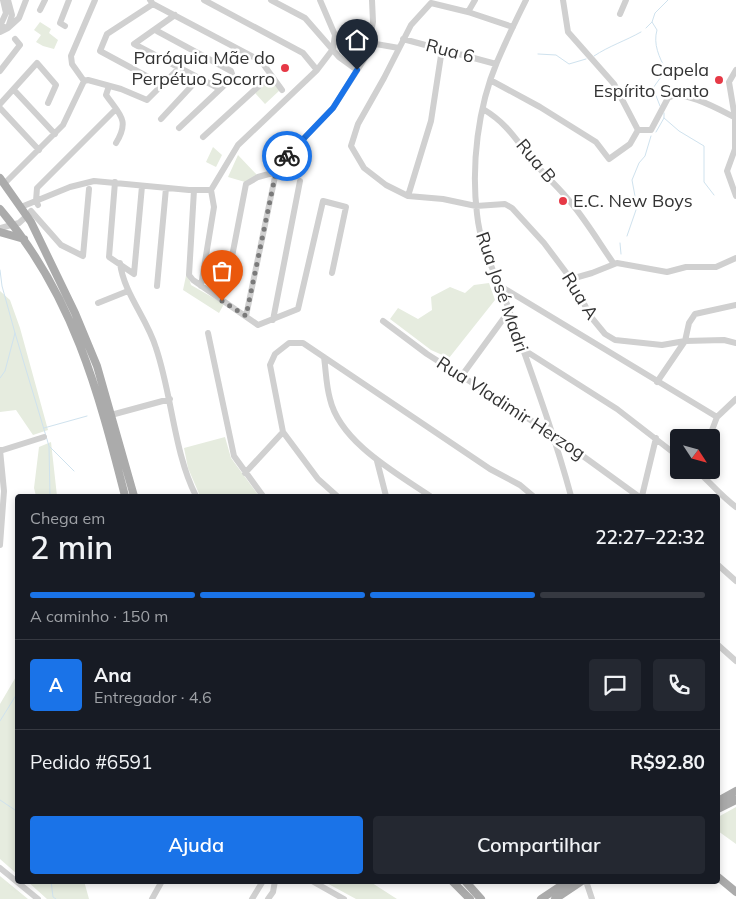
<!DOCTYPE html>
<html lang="pt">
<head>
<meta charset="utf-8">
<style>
  body { margin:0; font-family:Mulish,sans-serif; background:#242831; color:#f1f3f6; height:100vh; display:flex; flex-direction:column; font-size:19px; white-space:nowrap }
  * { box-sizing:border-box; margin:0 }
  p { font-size:16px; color:#9ea1a6 }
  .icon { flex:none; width:28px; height:28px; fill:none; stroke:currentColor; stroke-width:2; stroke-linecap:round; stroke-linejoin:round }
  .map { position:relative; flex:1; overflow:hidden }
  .drawer { position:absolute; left:15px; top:494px; width:705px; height:390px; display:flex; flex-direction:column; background:#171b24; border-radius:5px; box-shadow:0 2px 8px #0003 }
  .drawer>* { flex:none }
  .needle { width:32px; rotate:126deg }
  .controls { position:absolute; left:670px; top:429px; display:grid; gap:10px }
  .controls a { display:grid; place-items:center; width:50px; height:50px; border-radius:5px; background:#171b24; box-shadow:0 2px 8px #0003; font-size:25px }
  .pin { position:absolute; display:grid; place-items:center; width:42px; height:42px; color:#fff; margin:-51px -21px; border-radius:50% 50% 50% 0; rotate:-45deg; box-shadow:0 0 5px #0007 }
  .pin .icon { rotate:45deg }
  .courier { position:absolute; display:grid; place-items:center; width:50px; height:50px; margin:-25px; border:4px solid #1a73e8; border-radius:50%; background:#fff; color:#222; box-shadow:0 1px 6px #0007 }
  .headline em { font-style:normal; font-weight:600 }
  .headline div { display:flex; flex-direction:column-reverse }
  .headline { display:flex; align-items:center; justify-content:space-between; height:85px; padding:0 15px }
  h1 { font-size:32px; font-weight:600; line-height:38px }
  .bar { display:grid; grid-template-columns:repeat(4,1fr); gap:8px 5px; align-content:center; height:60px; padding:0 15px }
  .bar i { height:6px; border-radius:4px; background:#363941 }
  .bar .active { background:#1a73e8 }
  .bar p { grid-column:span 4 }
  .line { display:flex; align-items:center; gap:12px; padding:0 15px; border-top:1px solid #363941 }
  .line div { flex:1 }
  .round { display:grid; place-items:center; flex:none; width:52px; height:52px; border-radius:5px; background:#242831 }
  .action { display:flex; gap:10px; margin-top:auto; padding:10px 15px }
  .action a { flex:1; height:58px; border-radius:5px; background:#1a73e8; color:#fff; font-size:20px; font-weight:600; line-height:58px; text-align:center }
  .action a+a { background:#242831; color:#f1f3f6 }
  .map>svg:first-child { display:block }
  .green { fill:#e6ecdf }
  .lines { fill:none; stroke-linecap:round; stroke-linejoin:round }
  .stream { stroke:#cfe2ee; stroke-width:1 }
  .minor { stroke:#d0d0d0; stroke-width:6 }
  .major { stroke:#ababab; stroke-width:8 }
  .done { stroke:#7a7a7a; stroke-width:5; stroke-dasharray:0 9 }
  .route { stroke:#1a73e8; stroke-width:6 }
  .poi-dot { fill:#e63946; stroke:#fff; stroke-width:2 }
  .labels { text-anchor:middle; stroke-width:5; stroke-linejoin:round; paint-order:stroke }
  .street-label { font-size:18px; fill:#333; stroke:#fff }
  .poi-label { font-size:18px; fill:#333; stroke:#fff; text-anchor:end }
</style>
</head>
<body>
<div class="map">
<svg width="736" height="899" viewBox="0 0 736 899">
  <rect width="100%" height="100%" fill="#fff"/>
  <path class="green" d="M40,22L51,29L49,33L58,40L54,49L43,46L36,42L41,35L34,30Z
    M270,79L280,90L265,104L255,93Z
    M213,147L222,155L216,167L206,162Z
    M238,155L258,176L245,182L228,177Z
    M187,271L191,285L224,304L219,313L183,290Z
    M489,283L495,300L449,358L431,350L390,319L398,308L418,319L432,310L431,297L450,287L465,293L474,285Z
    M0,291L10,300L20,328L48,430L33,435L16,410L0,412Z
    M225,437L231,458L259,496H200L188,468L184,448Z
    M51,442L57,496H36L34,488L39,447Z
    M17,675V874L0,859V704Z
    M736,807V844L718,831V817Z
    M0,876L28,899H0Z
    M27,881H84L89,899H47Z
    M323,881H369L397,899H356Z"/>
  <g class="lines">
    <path class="stream" d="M646,28L652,22
      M538,54L556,55L569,64L586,59
      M594,56C609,46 625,41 641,32
      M660,106L653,88L666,70C659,57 653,44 657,30L652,22L655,13L668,0
      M664,118L679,131L704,146V182L714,195
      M656,132L664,118V113
      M627,236L637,207L632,180L639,163L645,156L651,136
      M620,243L621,254
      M0,270L2,286L15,333L5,371L0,378
      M15,333L49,446L50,496
      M44,428L87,416
      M50,447L74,471
      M0,721L18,692
      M0,800L18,812
      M51,881L53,897L56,899"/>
    <path class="minor" d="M150,0L153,4L261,61L282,90
      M204,0L303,53L317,70
      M271,0L305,18L339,57L357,70
      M526,0C516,20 506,41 497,62C478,107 471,165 477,214C481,252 497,275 509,310C531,372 554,433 571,496
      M563,0L568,32L614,84L638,130
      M153,4L107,34L100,51L163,85
      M40,10L45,0
      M468,12L475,0
      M620,14L626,0
      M175,15L134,44L220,89
      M0,26L8,28L19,18L26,0
      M0,26L6,13L3,0
      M65,26L60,23L69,0
      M513,27L468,12L431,3L411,25L384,78L358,124L351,146L364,168L386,185L408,196L443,199L476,206L505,204L512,208L544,243L571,279L591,317L605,334L615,340L662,345L685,341L724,340L736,343
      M157,31L231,71L233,77L179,128
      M0,32L8,28L12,15L8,0
      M403,39L496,64
      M370,43L399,48
      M736,70L729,82L735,118V149L727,171L736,196
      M0,71L20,45L15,39
      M84,81L88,80L121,89L147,100L179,68
      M492,81L540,107L596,142L609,159L630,144L638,130
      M109,86L106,95C120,115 130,120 116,143
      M14,90L55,134
      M0,104L37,63L56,85L48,103
      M0,108L39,150
      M483,109C508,124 516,140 533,161C545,176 560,188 572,204C587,222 600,244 614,264
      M161,119L199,78
      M638,130H651L668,98C682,88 722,111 736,118
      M203,137L271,75
      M115,182L109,257L134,274L142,186
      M5,183L63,125L84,81L72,64L71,56L95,0
      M194,190L189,275L193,280L258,325L298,309L323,201L346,207L332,273
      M408,196L431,121L442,49
      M38,205L36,201L37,188L116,109
      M21,207L70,187L94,181L189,190H211L238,145L317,70L333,49L335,35L320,0
      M31,211L61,245L83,256L89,189
      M0,228L19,223L30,213
      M120,263C124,294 147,318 156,348C172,395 174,453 196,496
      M571,279L592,273L617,263L667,272L686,267H716L736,258
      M157,286L166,188
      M201,286L214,207L211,190
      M500,286L717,417
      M225,293L246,184L258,177L276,172
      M98,303L128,291
      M246,316L276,172L282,161L333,108L367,55L373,22L372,0
      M273,320L300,181
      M383,321L427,354L554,435L638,496
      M208,333L234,456L263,496
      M521,348L617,409L679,457
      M324,357C326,371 326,385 330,399C340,442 396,473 430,496
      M463,374L509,311
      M657,382L685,341L689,323L695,314L736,305
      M111,415L170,399
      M709,438L717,417L736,399
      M0,450L4,491L0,545
      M0,451L44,437
      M377,461L386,496
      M696,470C710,482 721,496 736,507
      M245,473L283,432
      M337,496L318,479L283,432L270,365L275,354L289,343H303L490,469L520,485L533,496
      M642,496L656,438
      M718,565L736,581
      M718,645L736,661
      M0,868L38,899
      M312,881L344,899
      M586,881L592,899
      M152,899L162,881
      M252,899L263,881
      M268,899L273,892L275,881"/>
    <path class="major" d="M0,178L31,222L75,313L97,366L134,496
      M0,209C73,295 98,390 125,496
      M0,232L24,239
      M718,801L736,791
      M718,809L736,800
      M718,877L736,892
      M452,881L470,899
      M465,881L481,899
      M541,899L568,881
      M555,899L582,881"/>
  </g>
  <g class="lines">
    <path class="done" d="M222,301L246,316L276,172L287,156"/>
    <path class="route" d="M287,156L333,108L357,70"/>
  </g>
  <g class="poi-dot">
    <circle cx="285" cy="68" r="5"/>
    <circle cx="719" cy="80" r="5"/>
    <circle cx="563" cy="201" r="5"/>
  </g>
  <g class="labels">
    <g class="street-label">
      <text transform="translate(450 51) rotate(15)" y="6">Rua 6</text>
      <text transform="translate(536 161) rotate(50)" y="6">Rua B</text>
      <text transform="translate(502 292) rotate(71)" y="6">Rua José Madri</text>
      <text transform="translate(580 296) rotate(58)" y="6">Rua A</text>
      <text transform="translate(511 408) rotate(33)" y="6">Rua Vladimir Herzog</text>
    </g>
    <g class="poi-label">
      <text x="275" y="64">Paróquia Mãe do<tspan x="275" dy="21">Perpétuo Socorro</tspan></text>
      <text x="709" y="76">Capela<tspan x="709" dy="21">Espírito Santo</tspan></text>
      <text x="573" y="207" text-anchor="start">E.C. New Boys</text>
    </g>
  </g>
</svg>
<div class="controls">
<a><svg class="needle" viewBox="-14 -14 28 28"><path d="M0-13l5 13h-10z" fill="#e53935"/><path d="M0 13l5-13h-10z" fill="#9ea1a6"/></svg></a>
</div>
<div class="pin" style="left:222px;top:301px;background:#ea580c"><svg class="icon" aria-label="bag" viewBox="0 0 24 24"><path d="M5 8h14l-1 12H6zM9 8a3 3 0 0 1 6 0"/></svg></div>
<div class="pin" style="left:357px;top:70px;background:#1f2937"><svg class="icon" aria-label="home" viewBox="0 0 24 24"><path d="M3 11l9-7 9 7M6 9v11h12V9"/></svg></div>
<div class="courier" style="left:287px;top:156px"><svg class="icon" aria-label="bike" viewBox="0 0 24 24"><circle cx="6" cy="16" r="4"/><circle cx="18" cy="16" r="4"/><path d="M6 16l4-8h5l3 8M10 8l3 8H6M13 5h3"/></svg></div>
<section class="drawer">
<div class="headline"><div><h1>2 min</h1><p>Chega em</p></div><em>22:27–22:32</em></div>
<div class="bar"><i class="active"></i><i class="active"></i><i class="active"></i><i></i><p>A caminho · 150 m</p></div>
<div class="line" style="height:90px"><b class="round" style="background:#1a73e8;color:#fff">A</b><div><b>Ana</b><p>Entregador · 4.6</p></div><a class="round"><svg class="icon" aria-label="chat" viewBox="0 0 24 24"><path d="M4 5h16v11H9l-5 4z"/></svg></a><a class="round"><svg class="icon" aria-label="phone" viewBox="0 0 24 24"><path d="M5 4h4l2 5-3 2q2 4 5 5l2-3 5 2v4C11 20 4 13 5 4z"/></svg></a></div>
<div class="line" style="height:65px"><div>Pedido #6591</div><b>R$92.80</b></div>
<div class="action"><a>Ajuda</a><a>Compartilhar</a></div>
</section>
</div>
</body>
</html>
